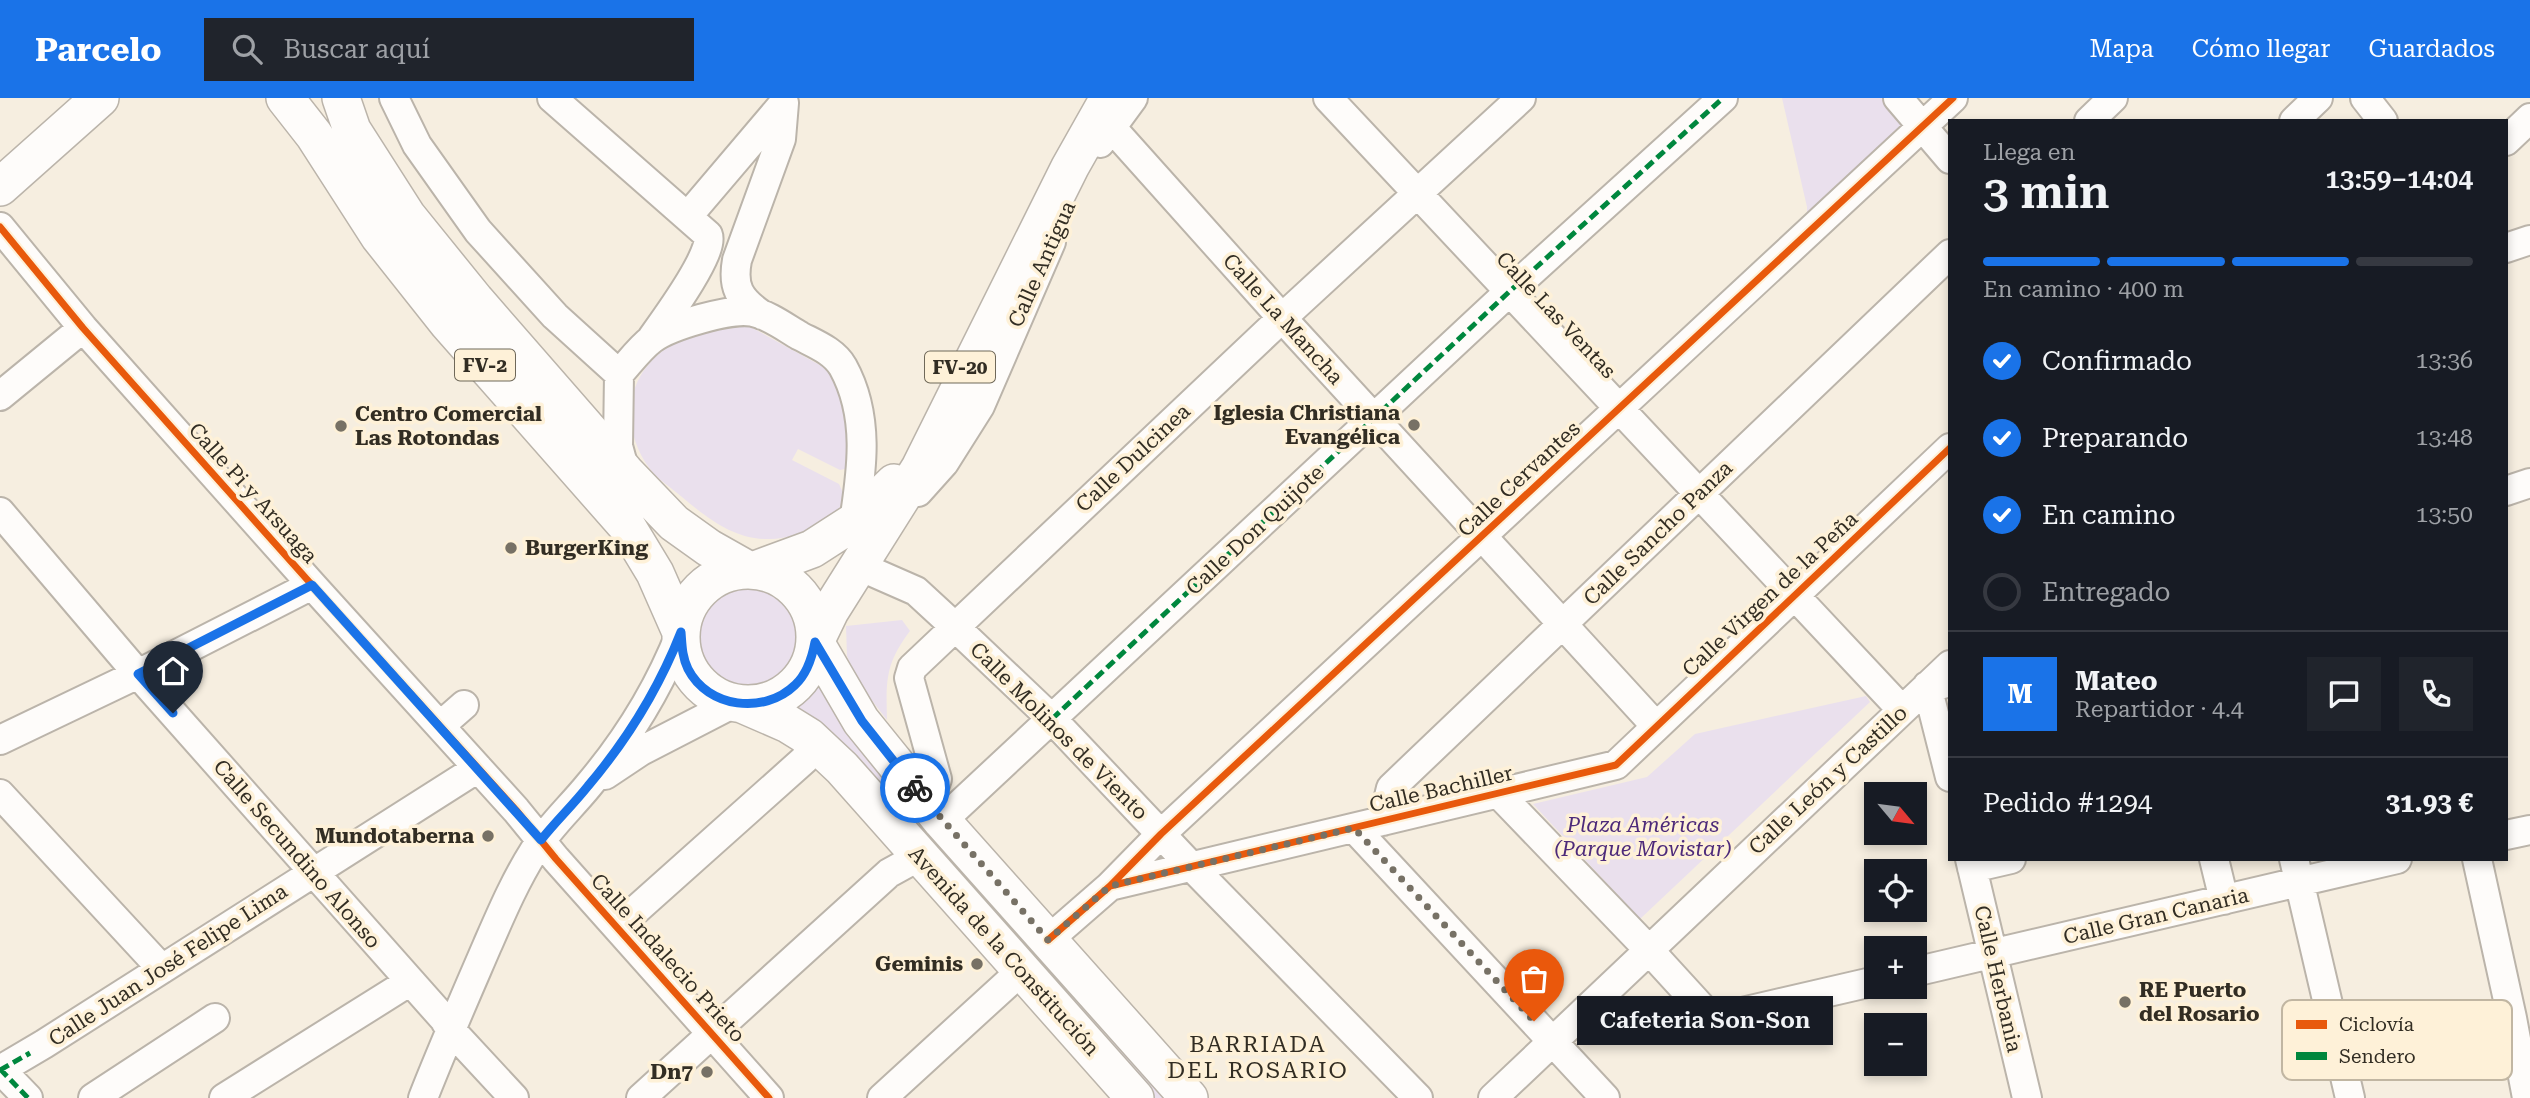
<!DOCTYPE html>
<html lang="es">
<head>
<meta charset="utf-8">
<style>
  body { margin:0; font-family:"Roboto Serif",serif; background:#20242c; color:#f1f3f6; height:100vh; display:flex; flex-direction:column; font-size:26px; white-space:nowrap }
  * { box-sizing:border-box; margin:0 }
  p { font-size:23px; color:#9ea1a6 }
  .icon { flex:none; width:38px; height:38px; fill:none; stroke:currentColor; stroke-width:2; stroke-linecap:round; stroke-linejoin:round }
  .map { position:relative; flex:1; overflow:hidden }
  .details { position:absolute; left:1948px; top:21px; width:560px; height:742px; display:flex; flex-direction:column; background:#171b24; border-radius:0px; box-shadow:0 4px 10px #0003 }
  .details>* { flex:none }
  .needle { width:46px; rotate:119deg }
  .buttons { position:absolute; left:1864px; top:684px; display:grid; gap:14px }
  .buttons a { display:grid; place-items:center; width:63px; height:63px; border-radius:0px; background:#171b24; box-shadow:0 4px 10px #0003; font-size:35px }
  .pin { position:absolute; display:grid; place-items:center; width:60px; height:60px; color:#fff; margin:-72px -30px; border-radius:50% 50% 50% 0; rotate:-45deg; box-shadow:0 0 7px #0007 }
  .pin .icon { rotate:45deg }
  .courier { position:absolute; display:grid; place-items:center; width:70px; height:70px; margin:-35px; border:5px solid #1a73e8; border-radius:50%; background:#fff; color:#222; box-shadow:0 2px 9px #0007 }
  .bubble { position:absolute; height:49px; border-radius:0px; background:#171b24; box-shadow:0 4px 10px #0003; font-size:23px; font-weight:600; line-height:49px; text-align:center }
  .summary em { font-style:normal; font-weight:600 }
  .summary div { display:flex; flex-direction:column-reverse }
  .summary { display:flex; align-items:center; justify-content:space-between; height:119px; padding:0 35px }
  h1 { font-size:46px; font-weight:600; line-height:52px }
  .bar { display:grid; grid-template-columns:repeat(4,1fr); gap:10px 7px; align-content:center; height:84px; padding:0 35px }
  .bar i { height:9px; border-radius:5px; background:#363941 }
  .bar .current { background:#1a73e8 }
  .bar p { grid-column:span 4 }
  .line { display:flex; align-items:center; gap:18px; padding:0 35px; border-top:2px solid #363941 }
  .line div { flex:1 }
  .round { display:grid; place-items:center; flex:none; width:74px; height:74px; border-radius:0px; background:#20242c }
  ol { padding:0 35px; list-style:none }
  li { display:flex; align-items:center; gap:21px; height:77px }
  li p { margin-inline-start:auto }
  li .icon { padding:7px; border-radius:50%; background:#1a73e8; color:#fff; stroke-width:4 }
  li:last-child { color:#9ea1a6 }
  li i { width:38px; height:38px; border:4px solid #363941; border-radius:50% }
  header { display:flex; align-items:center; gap:42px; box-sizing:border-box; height:98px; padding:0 35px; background:#1a73e8; color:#fff }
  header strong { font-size:33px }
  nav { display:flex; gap:38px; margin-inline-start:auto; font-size:24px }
  .search { width:490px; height:63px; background:#20242c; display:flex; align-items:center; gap:18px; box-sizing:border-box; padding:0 24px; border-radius:0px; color:#9ea1a6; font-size:26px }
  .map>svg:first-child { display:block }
  .green { fill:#eae0ed }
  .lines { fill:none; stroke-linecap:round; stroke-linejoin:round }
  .minor-casing { stroke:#bbb4aa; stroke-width:32 }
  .major-casing { stroke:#bbb4aa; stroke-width:40 }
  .minor { stroke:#fefcfa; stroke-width:28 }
  .major { stroke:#fefcfa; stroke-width:37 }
  .quiet { stroke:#00873e; stroke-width:5; stroke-dasharray:10 5; stroke-linecap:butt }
  .cycleway-casing { stroke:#fef1d8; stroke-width:11 }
  .cycleway { stroke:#e8590c; stroke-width:7 }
  .done { stroke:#777165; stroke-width:7; stroke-dasharray:0 12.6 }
  .route { stroke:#1a73e8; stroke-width:9 }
  .poi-dot { fill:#777165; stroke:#fef1d8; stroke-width:2.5 }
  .labels { text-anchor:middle; stroke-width:7; stroke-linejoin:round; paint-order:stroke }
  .shield { fill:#fef1d8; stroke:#6f6859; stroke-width:2 }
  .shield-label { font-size:19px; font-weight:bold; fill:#322d23 }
  .street-label { font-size:21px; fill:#322d23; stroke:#fef1d8 }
  .poi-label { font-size:21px; font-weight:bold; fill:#322d23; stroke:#fef1d8; text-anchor:end }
  .park-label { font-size:21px; font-style:italic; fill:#4d2a7a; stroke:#fef1d8 }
  .neighbourhood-label { font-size:23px; letter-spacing:2px; fill:#322d23; stroke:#fef1d8 }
  .key { fill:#fef1d8; stroke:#c1b6a2; stroke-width:2 }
  .key-label { font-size:19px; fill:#322d23 }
</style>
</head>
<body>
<header>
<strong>Parcelo</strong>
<div class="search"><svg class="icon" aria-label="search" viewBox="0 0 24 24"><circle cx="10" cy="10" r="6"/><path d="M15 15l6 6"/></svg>Buscar aquí</div>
<nav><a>Mapa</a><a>Cómo llegar</a><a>Guardados</a></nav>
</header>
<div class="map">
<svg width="2530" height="1000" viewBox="0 0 2530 1000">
  <rect width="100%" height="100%" fill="#f6eee0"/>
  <path class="green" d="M1782,0H1882L1903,26L1807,117V109Z
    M749,228L827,271L839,295L847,319L849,370L840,372L798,351L792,362L839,386L845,399C834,423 827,426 802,435C751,452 720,431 682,399C672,390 658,382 650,371C616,325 627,267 681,242C703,233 726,231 749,228Z
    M697 539a50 50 0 1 1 100 0a50 50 0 1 1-100 0Z
    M902,522L910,533C885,566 886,583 887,622L857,583L847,558L846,528Z
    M820,585L1175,1000H1147L794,611Z
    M1866,598L1870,604L1640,821L1533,706L1647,679L1695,636Z"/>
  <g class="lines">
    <defs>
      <path id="minor" d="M394,0L417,47L478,133L555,218L619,276
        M552,0L708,137C715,154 664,223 652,240
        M1328,0L1902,612
        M1898,0L1950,61
        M2365,0L2383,23
        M2089,23L2113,0
        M2294,23L2318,0
        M1111,29L1282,220L1655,627
        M2506,43L2530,20
        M1100,45L1133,0
        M688,118L784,5
        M0,129L83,230L312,487L516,712L556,761L769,1000
        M2506,150L2530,142
        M762,217C739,201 732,189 737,162L781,41L784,5
        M0,298L83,230
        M625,374L618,348L619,276C629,265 640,250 652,241C669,228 732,209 753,214C769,217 786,230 800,238C815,246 834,253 843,269C870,318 862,372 854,424
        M2506,393L2530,385
        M918,394L944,365L980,308L1051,144
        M0,414L138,576L444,921L450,931L514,1000
        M859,468L916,493L954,528L1052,621L1190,767L1418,1000
        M1943,586L1927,588L1950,679
        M440,628L464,607
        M0,642L138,576L312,487
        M605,677L641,653L734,605
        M1498,695L1648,851L1712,921L1876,883
        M0,696L162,871
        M925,702L933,692L937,681L909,580L912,570L1282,220L1521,0
        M942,723L1510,193L1723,0
        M1383,723L1391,690L1950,156
        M1354,730L1605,1000
        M2506,737L2530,732
        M1970,761L2027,1000
        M2214,761L2224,802
        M2294,761L2350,1000
        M2477,761L2512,920L2527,1000
        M1972,770L2011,761
        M1110,788L1161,736L1953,0
        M618,828L805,661L811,647L809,639
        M1048,842L1110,788L1616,667L1950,350
        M1914,874L2397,761
        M0,971L28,1000
        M0,972L44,946L478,670
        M93,1000L215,920
        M224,1000L409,884
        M423,1000C443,949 465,899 487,848C501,816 515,783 534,753C549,729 570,710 588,688C627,642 659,590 681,534
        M641,1000L889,775L909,764L922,760
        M882,1000L1021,873
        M1493,1000L1950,567"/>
      <path id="major" d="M285,0L314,37L379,138L448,225L626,427L655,475L681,534
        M341,0L352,32L407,118L475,202L625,374L674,425L709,450L748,472
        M0,89L100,0
        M755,472L812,451L854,424L894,385
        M681 539a67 67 0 1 1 134 0a67 67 0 1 1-134 0Z
        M815,544L830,513L920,370L1070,69L1109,0
        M815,544L861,623L942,723L1189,1000
        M742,606L788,626L809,639L842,670L1135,1000"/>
    </defs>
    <use href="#minor" class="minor-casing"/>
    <use href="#major" class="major-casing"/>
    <use href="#minor" class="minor"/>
    <use href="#major" class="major"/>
    <path class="quiet" d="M1052,621L1510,193L1723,0
      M0,971L28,1000
      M0,972L30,955"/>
    <defs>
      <path id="cycleway" d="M0,129L83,230L312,487L516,712L556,761L769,1000
        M1110,788L1161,736L1953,0
        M1048,842L1110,788L1616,667L1950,350"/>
    </defs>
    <use href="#cycleway" class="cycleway-casing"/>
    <use href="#cycleway" class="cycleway"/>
  </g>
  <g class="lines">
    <path class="done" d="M915,690L1048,842L1110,788L1354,730L1534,923"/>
    <path class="route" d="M173,615L138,576L312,487L541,742C556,723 573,707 588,688C627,642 659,590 681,534C682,547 682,559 688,571C708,610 764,617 795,587C807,576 812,560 815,544L862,623L915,690"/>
  </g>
  <g class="poi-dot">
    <circle cx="1414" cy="327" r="7"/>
    <circle cx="341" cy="328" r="7"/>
    <circle cx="511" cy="450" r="7"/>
    <circle cx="488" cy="738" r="7"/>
    <circle cx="977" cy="866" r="7"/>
    <circle cx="2125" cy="904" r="7"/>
    <circle cx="707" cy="974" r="7"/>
  </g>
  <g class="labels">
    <g class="shield">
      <rect x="455" y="251.5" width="60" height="31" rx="5"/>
      <rect x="925" y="253.5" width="70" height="31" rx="5"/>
    </g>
    <g class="shield-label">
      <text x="485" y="274">FV-2</text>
      <text x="960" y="276">FV-20</text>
    </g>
    <g class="street-label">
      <text transform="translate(1042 166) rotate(-66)" y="7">Calle Antigua</text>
      <text transform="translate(1556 217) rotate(47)" y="7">Calle Las Ventas</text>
      <text transform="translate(1283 221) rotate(48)" y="7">Calle La Mancha</text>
      <text transform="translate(1133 360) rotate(-43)" y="7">Calle Dulcinea</text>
      <text transform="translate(1519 381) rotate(-43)" y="7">Calle Cervantes</text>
      <text transform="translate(253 395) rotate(48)" y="7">Calle Pi y Arsuaga</text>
      <text transform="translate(1255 432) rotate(-43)" y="7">Calle Don Quijote</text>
      <text transform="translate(1658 435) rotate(-44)" y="7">Calle Sancho Panza</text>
      <text transform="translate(1770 496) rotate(-43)" y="7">Calle Virgen de la Peña</text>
      <text transform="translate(1059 633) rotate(45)" y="7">Calle Molinos de Viento</text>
      <text transform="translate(1828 682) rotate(-43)" y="7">Calle León y Castillo</text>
      <text transform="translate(1441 691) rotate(-13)" y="7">Calle Bachiller</text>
      <text transform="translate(297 756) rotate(49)" y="7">Calle Secundino Alonso</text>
      <text transform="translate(2156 818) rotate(-13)" y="7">Calle Gran Canaria</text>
      <text transform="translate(1004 853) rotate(48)" y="7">Avenida de la Constitución</text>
      <text transform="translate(668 860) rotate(48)" y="7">Calle Indalecio Prieto</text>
      <text transform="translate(168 867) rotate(-33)" y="7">Calle Juan José Felipe Lima</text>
      <text transform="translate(1998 881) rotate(77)" y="7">Calle Herbania</text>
    </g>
    <g class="poi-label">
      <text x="1400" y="322">Iglesia Christiana<tspan x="1400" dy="24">Evangélica</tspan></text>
      <text x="355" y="323" text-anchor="start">Centro Comercial<tspan x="355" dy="24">Las Rotondas</tspan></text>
      <text x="525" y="457" text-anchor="start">BurgerKing</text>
      <text x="474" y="745">Mundotaberna</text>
      <text x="963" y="873">Geminis</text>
      <text x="2139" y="899" text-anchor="start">RE Puerto<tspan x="2139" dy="24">del Rosario</tspan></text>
      <text x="693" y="981">Dn7</text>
    </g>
    <g class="park-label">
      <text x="1643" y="734">Plaza Américas<tspan x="1643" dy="24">(Parque Movistar)</tspan></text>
    </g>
    <g class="neighbourhood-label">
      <text x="1258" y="954">BARRIADA<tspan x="1258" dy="26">DEL ROSARIO</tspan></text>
    </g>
  </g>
  <rect x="2282" y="902" width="230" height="80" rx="10" class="key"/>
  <rect x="2296" y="922" width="31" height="9" fill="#e8590c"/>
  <rect x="2296" y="954" width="31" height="8" fill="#00873e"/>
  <g class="key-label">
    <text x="2339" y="933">Ciclovía</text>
    <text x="2339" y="965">Sendero</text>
  </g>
</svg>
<div class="buttons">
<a><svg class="needle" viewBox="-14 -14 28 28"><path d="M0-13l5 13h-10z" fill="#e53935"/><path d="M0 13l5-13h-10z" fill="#9ea1a6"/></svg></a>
<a><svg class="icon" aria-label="locate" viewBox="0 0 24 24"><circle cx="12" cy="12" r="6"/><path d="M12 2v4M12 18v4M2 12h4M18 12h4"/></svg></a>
<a>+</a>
<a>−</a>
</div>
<div class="pin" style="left:1534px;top:923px;background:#ea580c"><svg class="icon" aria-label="bag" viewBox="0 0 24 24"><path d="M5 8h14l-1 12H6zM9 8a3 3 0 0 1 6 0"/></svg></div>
<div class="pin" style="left:173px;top:615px;background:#1f2937"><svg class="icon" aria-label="home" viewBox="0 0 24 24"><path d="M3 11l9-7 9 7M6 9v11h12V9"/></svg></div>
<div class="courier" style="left:915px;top:690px"><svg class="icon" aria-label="bike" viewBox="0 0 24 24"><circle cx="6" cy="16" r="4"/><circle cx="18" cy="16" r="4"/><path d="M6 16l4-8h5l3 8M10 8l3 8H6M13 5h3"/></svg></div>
<div class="bubble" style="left:1577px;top:898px;width:256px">Cafeteria Son-Son</div>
<section class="details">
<div class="summary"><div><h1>3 min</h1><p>Llega en</p></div><em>13:59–14:04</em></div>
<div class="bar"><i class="current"></i><i class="current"></i><i class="current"></i><i></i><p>En camino · 400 m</p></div>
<ol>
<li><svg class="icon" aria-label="check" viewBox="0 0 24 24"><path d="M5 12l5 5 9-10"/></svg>Confirmado<p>13:36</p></li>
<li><svg class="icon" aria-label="check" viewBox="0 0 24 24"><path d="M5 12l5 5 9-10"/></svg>Preparando<p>13:48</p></li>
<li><svg class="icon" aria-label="check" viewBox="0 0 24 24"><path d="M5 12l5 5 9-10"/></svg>En camino<p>13:50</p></li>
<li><i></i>Entregado</li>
</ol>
<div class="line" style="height:126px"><b class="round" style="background:#1a73e8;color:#fff">M</b><div><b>Mateo</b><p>Repartidor · 4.4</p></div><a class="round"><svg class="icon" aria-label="chat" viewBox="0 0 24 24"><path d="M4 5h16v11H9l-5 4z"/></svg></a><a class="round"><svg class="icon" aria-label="phone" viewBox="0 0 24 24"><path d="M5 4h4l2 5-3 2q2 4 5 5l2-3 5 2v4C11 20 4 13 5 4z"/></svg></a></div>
<div class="line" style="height:91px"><div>Pedido #1294</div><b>31.93 €</b></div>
</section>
</div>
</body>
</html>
